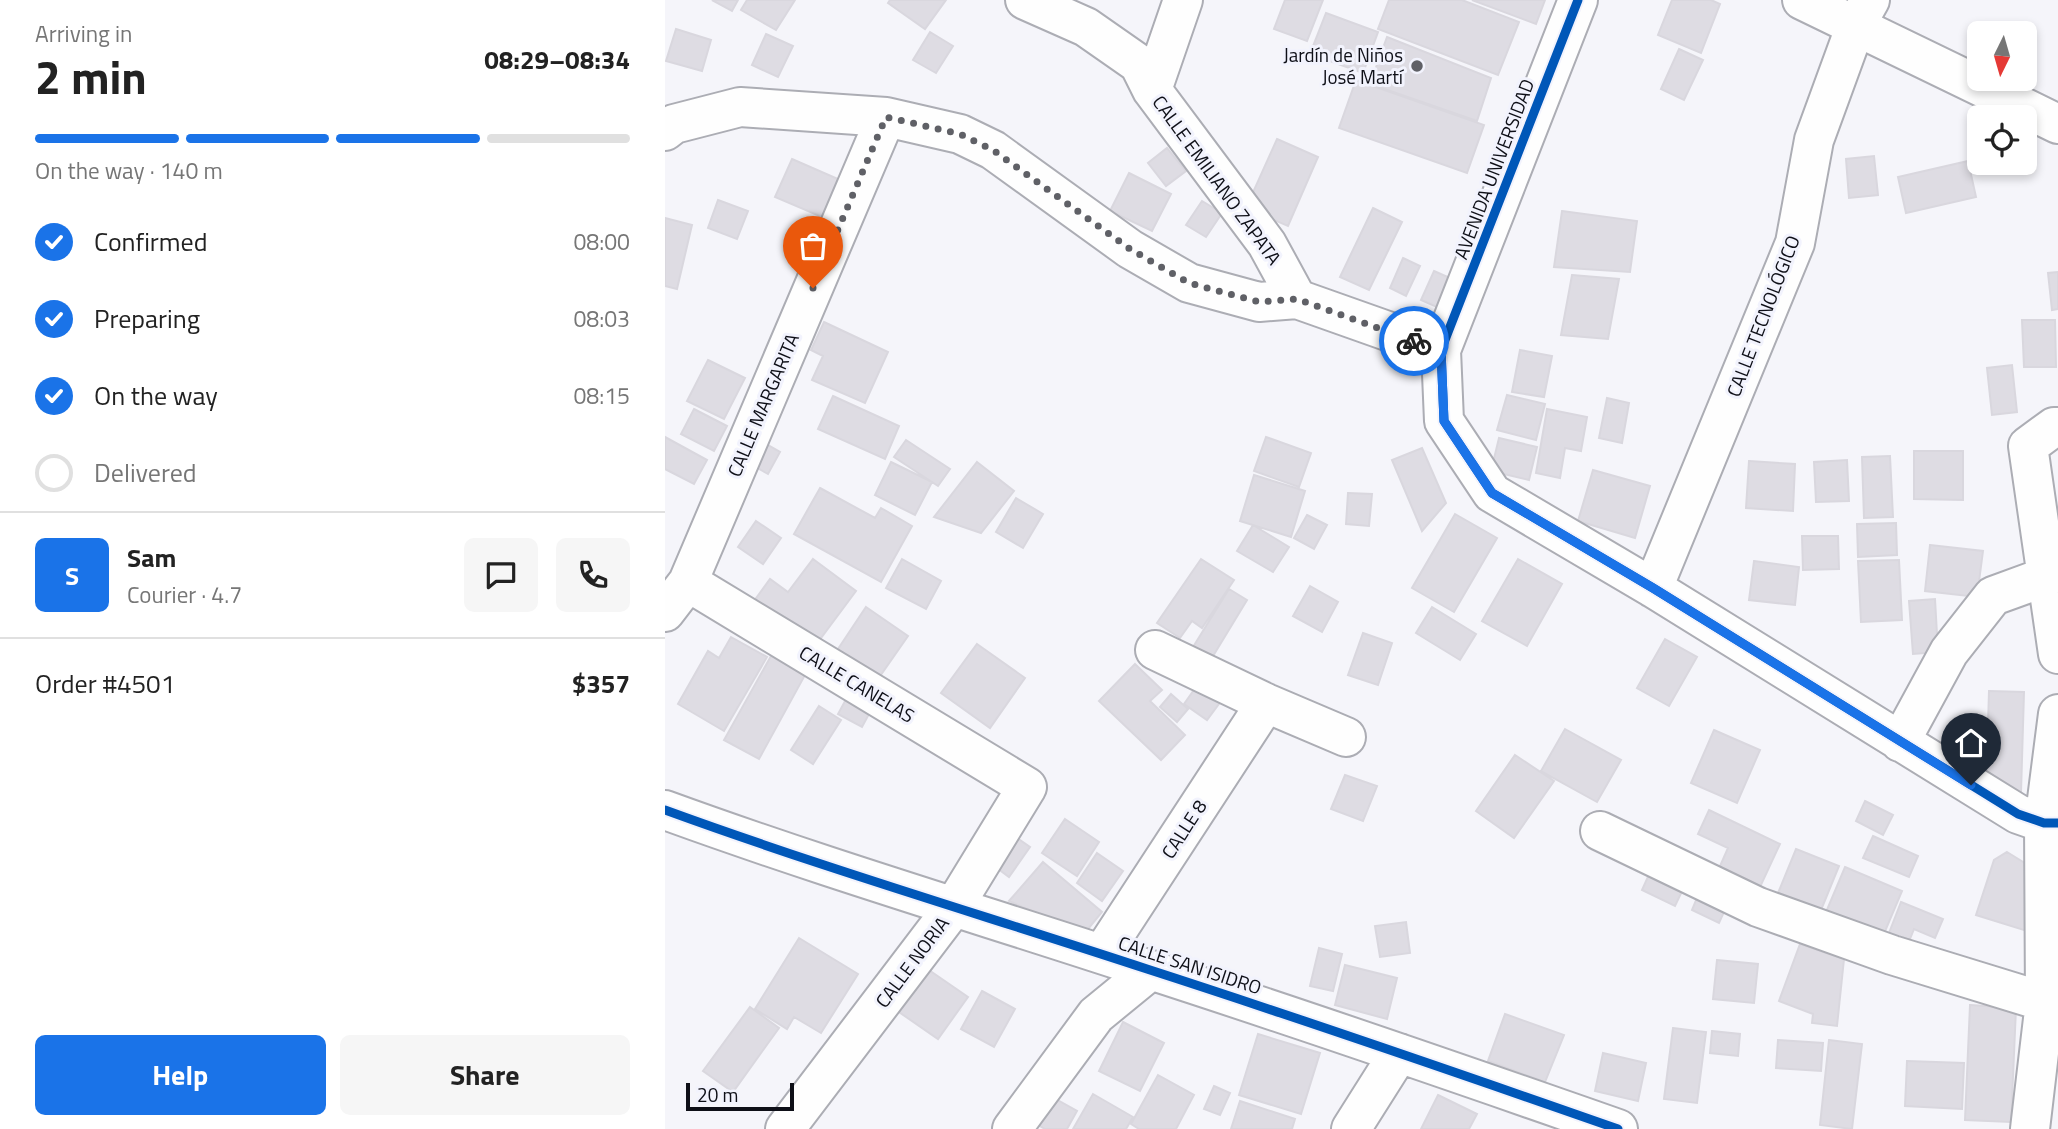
<!DOCTYPE html>
<html lang="en">
<head>
<meta charset="utf-8">
<style>
  body { margin:0; font-family:"Titillium Web",sans-serif; background:#f6f6f6; color:#222; height:100vh; display:flex; flex-direction:column; font-size:26px; white-space:nowrap }
  * { box-sizing:border-box; margin:0 }
  p { font-size:23px; color:#767676 }
  .icon { flex:none; width:38px; height:38px; fill:none; stroke:currentColor; stroke-width:2; stroke-linecap:round; stroke-linejoin:round }
  .map { position:relative; flex:1; overflow:hidden }
  .sheet { display:flex; flex-direction:column; background:#fff; width:665px }
  .sheet>* { flex:none }
  .needle { width:46px; rotate:185deg }
  .fabs { position:absolute; left:1302px; top:21px; display:grid; gap:14px }
  .fabs a { display:grid; place-items:center; width:70px; height:70px; border-radius:10px; background:#fff; box-shadow:0 4px 10px #0003; font-size:35px }
  .scale { position:absolute; left:21px; bottom:18px; width:108px; box-sizing:border-box; padding-left:7px; border:4px solid #0e0f17; border-top:0; font-size:19px; line-height:24px; white-space:nowrap; color:#0e0f17; -webkit-text-stroke:5px #f2f3fd; paint-order:stroke }
  .pin { position:absolute; display:grid; place-items:center; width:60px; height:60px; color:#fff; margin:-72px -30px; border-radius:50% 50% 50% 0; rotate:-45deg; box-shadow:0 0 7px #0007 }
  .pin .icon { rotate:45deg }
  .courier { position:absolute; display:grid; place-items:center; width:70px; height:70px; margin:-35px; border:5px solid #1a73e8; border-radius:50%; background:#fff; color:#222; box-shadow:0 2px 9px #0007 }
  .head em { font-style:normal; font-weight:700 }
  .head div { display:flex; flex-direction:column-reverse }
  .head { display:flex; align-items:center; justify-content:space-between; height:119px; padding:0 35px }
  h1 { font-size:46px; font-weight:700; line-height:52px }
  .bar { display:grid; grid-template-columns:repeat(4,1fr); gap:10px 7px; align-content:center; height:84px; padding:0 35px }
  .bar i { height:9px; border-radius:5px; background:#e0e0e0 }
  .bar .on { background:#1a73e8 }
  .bar p { grid-column:span 4 }
  .line { display:flex; align-items:center; gap:18px; padding:0 35px; border-top:2px solid #e0e0e0 }
  .line div { flex:1 }
  .round { display:grid; place-items:center; flex:none; width:74px; height:74px; border-radius:10px; background:#f6f6f6 }
  ol { padding:0 35px; list-style:none }
  li { display:flex; align-items:center; gap:21px; height:77px }
  li p { margin-inline-start:auto }
  li .icon { padding:7px; border-radius:50%; background:#1a73e8; color:#fff; stroke-width:4 }
  li:last-child { color:#767676 }
  li i { width:38px; height:38px; border:4px solid #e0e0e0; border-radius:50% }
  .cta { display:flex; gap:14px; margin-top:auto; padding:14px 35px }
  .cta a { flex:1; height:80px; border-radius:10px; background:#1a73e8; color:#fff; font-size:28px; font-weight:700; line-height:80px; text-align:center }
  .cta a+a { background:#f6f6f6; color:#222 }
  main { display:flex; flex:1; min-height:0 }
  .map>svg:first-child { display:block }
  .building { fill:#dedce3; stroke:#d9d7de; stroke-width:2 }
  .lines { fill:none; stroke-linecap:round; stroke-linejoin:round }
  .minor-casing { stroke:#acadb4; stroke-width:42 }
  .minor { stroke:#fefefe; stroke-width:38 }
  .cycleway-casing { stroke:#f2f3fd; stroke-width:13 }
  .cycleway { stroke:#0057b8; stroke-width:9 }
  .done { stroke:#5f6066; stroke-width:7; stroke-dasharray:0 12.6 }
  .route { stroke:#1a73e8; stroke-width:9 }
  .poi-dot { fill:#5f6066; stroke:#f2f3fd; stroke-width:2.5 }
  .labels { text-anchor:middle; stroke-width:6; stroke-linejoin:round; paint-order:stroke }
  .poi-label { font-size:19px; fill:#0e0f17; stroke:#f2f3fd; text-anchor:end }
  .street-label { font-size:19px; fill:#0e0f17; stroke:#f2f3fd }
</style>
</head>
<body>
<main>
<section class="sheet">
<div class="head"><div><h1>2 min</h1><p>Arriving in</p></div><em>08:29–08:34</em></div>
<div class="bar"><i class="on"></i><i class="on"></i><i class="on"></i><i></i><p>On the way · 140 m</p></div>
<ol>
<li><svg class="icon" aria-label="check" viewBox="0 0 24 24"><path d="M5 12l5 5 9-10"/></svg>Confirmed<p>08:00</p></li>
<li><svg class="icon" aria-label="check" viewBox="0 0 24 24"><path d="M5 12l5 5 9-10"/></svg>Preparing<p>08:03</p></li>
<li><svg class="icon" aria-label="check" viewBox="0 0 24 24"><path d="M5 12l5 5 9-10"/></svg>On the way<p>08:15</p></li>
<li><i></i>Delivered</li>
</ol>
<div class="line" style="height:126px"><b class="round" style="background:#1a73e8;color:#fff">S</b><div><b>Sam</b><p>Courier · 4.7</p></div><a class="round"><svg class="icon" aria-label="chat" viewBox="0 0 24 24"><path d="M4 5h16v11H9l-5 4z"/></svg></a><a class="round"><svg class="icon" aria-label="phone" viewBox="0 0 24 24"><path d="M5 4h4l2 5-3 2q2 4 5 5l2-3 5 2v4C11 20 4 13 5 4z"/></svg></a></div>
<div class="line" style="height:91px"><div>Order #4501</div><b>$357</b></div>
<div class="cta"><a>Help</a><a>Share</a></div>
</section>
<div class="map">
<svg width="1393" height="1129" viewBox="0 0 1393 1129">
  <rect width="100%" height="100%" fill="#f5f5fa"/>
  <path class="building" d="M47,0H73L67,11Z
    M82,0H130L111,30L76,10Z
    M225,0H281L260,29L223,3Z
    M620,0H658L642,41L609,29Z
    M724,0H797L854,22L833,75L713,29Z
    M807,0H880L871,24Z
    M1007,0H1046L1055,4L1036,53L993,35Z
    M661,13L713,32L698,73L645,54Z
    M11,29L46,40L37,71L1,61Z
    M265,32L288,46L271,73L248,60Z
    M101,34L128,46L113,77L87,65Z
    M722,37L826,78L812,121L705,84Z
    M1014,49L1038,60L1019,100L996,89Z
    M691,80L819,125L802,173L674,128Z
    M612,139L653,157L623,226L581,208Z
    M502,148L521,171L501,186L483,163Z
    M1209,156L1213,195L1184,198L1181,159Z
    M127,159L173,179L157,217L110,197Z
    M1303,161L1311,197L1241,213L1233,177Z
    M464,173L506,194L487,231L445,211Z
    M53,200L83,211L72,239L43,228Z
    M537,201L557,213L541,237L521,225Z
    M708,208L737,222L704,290L675,277Z
    M897,211L972,221L965,272L889,267Z
    M0,218L27,225L12,289L0,286Z
    M738,258L755,266L741,296L725,288Z
    M769,271L794,282L781,311L756,300Z
    M1393,272V309L1387,310L1383,273Z
    M907,275L954,279L943,339L896,335Z
    M1357,320H1390L1391,367H1359Z
    M159,322L223,352L200,403L147,380L158,356L146,350Z
    M855,350L887,356L879,397L847,392Z
    M43,360L80,378L59,419L22,401Z
    M1347,365L1352,412L1327,415L1322,368Z
    M842,395L880,404L871,440L832,430Z
    M168,396L234,426L220,459L153,429Z
    M942,398L964,403L957,443L934,438Z
    M29,409L62,426L49,451L16,434Z
    M882,409L922,417L916,451L900,448L895,478L871,473Z
    M0,437L42,460L29,484L0,469Z
    M601,437L646,453L634,487L589,471Z
    M834,438L872,447L864,480L826,471Z
    M94,440L115,452L103,474L82,462Z
    M241,440L285,469L273,486L229,457Z
    M757,448L781,503L757,531L727,460Z
    M1249,451H1298V500L1249,499Z
    M1225,456L1228,517L1199,518L1197,457Z
    M1182,460L1184,501L1151,502L1149,462Z
    M1084,461L1130,464L1128,511L1081,508Z
    M226,462L267,482L250,515L210,495Z
    M312,462L349,491L316,533L269,517Z
    M928,470L985,486L970,538L913,521Z
    M589,475L640,491L626,537L575,521Z
    M155,488L210,518L216,508L247,526L216,582L129,534Z
    M683,493L707,494L704,526L681,524Z
    M351,498L378,514L358,548L331,532Z
    M790,514L832,538L789,612L747,588Z
    M642,515L662,525L649,549L629,538Z
    M91,521L116,538L98,564L73,547Z
    M1231,523L1232,555L1193,557L1192,524Z
    M588,525L624,547L608,572L572,551Z
    M1137,536H1173L1174,569L1138,570Z
    M1265,545L1318,551L1312,597L1260,591Z
    M148,559L191,591L150,646L89,601L105,579L123,592Z
    M237,559L276,581L261,609L221,588Z
    M536,559L569,580L537,628L527,621L515,638L492,623Z
    M853,559L897,584L862,646L817,621Z
    M1234,560L1237,620L1196,622L1193,561Z
    M1089,561L1134,567L1130,605L1084,600Z
    M645,586L673,602L657,632L628,616Z
    M564,589L582,600L539,671L520,660Z
    M1270,599L1273,652L1248,654L1244,601Z
    M201,607L243,636L206,689L165,661Z
    M767,607L811,634L795,660L751,633Z
    M698,633L727,643L713,685L683,675Z
    M66,637L102,657L59,731L13,704L43,651L54,658Z
    M1000,639L1032,657L1004,706L972,688Z
    M312,644L360,678L325,728L276,693Z
    M106,656L140,675L94,759L59,740Z
    M470,664L497,690L485,701L520,735L496,760L434,701Z
    M538,677L562,693L542,720L519,704Z
    M186,690L210,703L197,727L173,714Z
    M1324,691L1359,692L1356,793L1321,792Z
    M506,694L523,709L512,722L495,707Z
    M154,706L176,720L148,764L126,750Z
    M900,729L956,760L932,802L876,771Z
    M1049,730L1095,750L1072,803L1026,783Z
    M850,755L889,781L849,838L811,811Z
    M680,775L712,786L698,821L666,809Z
    M1200,801L1228,815L1218,835L1191,821Z
    M1044,810L1115,844L1089,900L1048,882L1063,848L1033,834Z
    M400,819L434,842L412,876L377,853Z
    M345,833L365,847L344,877L324,862Z
    M1208,836L1253,856L1244,877L1198,858Z
    M1131,849L1174,866L1152,920L1109,903Z
    M1342,852L1363,865L1362,931L1311,915L1329,860Z
    M432,853L458,871L437,901L412,883Z
    M378,862L437,912L419,934L344,901Z
    M1180,867L1237,891L1213,948L1156,924Z
    M986,870L1020,885L1010,906L977,890Z
    M1036,888L1064,901L1054,923L1027,910Z
    M1236,902L1278,919L1270,938L1249,929L1239,954L1219,946Z
    M741,922L745,953L715,957L710,926Z
    M134,938L193,974L156,1033L129,1017L122,1029L90,1009Z
    M1135,944L1179,959L1172,1026L1147,1023L1148,1014L1114,1001Z
    M654,948L677,954L668,991L645,986Z
    M1052,960L1093,964L1089,1003L1048,999Z
    M680,965L732,978L722,1019L670,1005Z
    M261,968L303,997L273,1039L231,1010Z
    M317,991L350,1009L329,1047L296,1029Z
    M1305,1005L1351,1008L1346,1122L1300,1120Z
    M85,1007L114,1028L68,1092L38,1071Z
    M840,1014L899,1035L880,1082L823,1061Z
    M458,1022L499,1043L475,1091L434,1071Z
    M1008,1028L1041,1032L1032,1103L999,1099Z
    M1047,1031L1075,1034L1073,1056L1045,1053Z
    M593,1034L655,1053L636,1114L574,1095Z
    M1113,1040L1158,1043L1156,1071L1111,1068Z
    M1164,1040L1197,1044L1187,1129L1155,1125Z
    M938,1053L981,1063L973,1101L930,1091Z
    M1242,1061L1299,1063L1297,1109L1240,1106Z
    M493,1075L529,1095L511,1129H474L466,1124Z
    M549,1086L565,1093L555,1115L539,1109Z
    M428,1094L468,1117L461,1129H408Z
    M773,1095L812,1114L804,1129H756Z
    M389,1098L412,1111L402,1129H380L373,1125Z
    M575,1101L630,1119L627,1129H566Z"/>
  <g class="lines">
    <defs>
      <path id="minor" d="M360,0L421,27L474,64L487,90L602,244L632,299L776,350
        M913,0L776,350L779,421L827,493L988,588L1353,814L1379,823H1393
        M1137,0L1393,124
        M487,90L518,0
        M0,131L9,124L75,107L221,117L295,134L328,150L465,249L524,283L594,302L632,299
        M1393,427H1389L1363,446L1393,654
        M23,582L362,787L288,908L120,1129
        M988,588L1130,243L1149,140L1191,25L1205,0
        M0,612L23,582L221,117
        M490,650L601,703L681,737
        M1235,742L1284,652L1328,596L1383,576
        M0,810C159,868 321,916 482,969C640,1020 796,1074 953,1129
        M935,831L1093,907L1227,955L1380,1002
        M437,954L601,703
        M347,1129L431,1015L486,970
        M686,1129L734,1053
        M1365,1129L1380,1002L1379,823L1393,714"/>
    </defs>
    <use href="#minor" class="minor-casing"/>
    <use href="#minor" class="minor"/>
    <defs>
      <path id="cycleway" d="M913,0L776,350L779,421L827,493L988,588L1353,814L1379,823H1393
        M0,810C159,868 321,916 482,969C640,1020 796,1074 953,1129"/>
    </defs>
    <use href="#cycleway" class="cycleway-casing"/>
    <use href="#cycleway" class="cycleway"/>
  </g>
  <g class="lines">
    <path class="done" d="M148,288L221,117L295,134L328,150L465,249L524,283L594,302L632,299L749,341"/>
    <path class="route" d="M749,341L776,350L779,421L827,493L988,588L1306,785"/>
  </g>
  <circle class="poi-dot" cx="752" cy="66" r="7"/>
  <g class="labels">
    <g class="poi-label">
      <text x="738" y="62">Jardín de Niños<tspan x="738" dy="22">José Martí</tspan></text>
    </g>
    <g class="street-label">
      <text transform="translate(829 169) rotate(-69)" y="7">AVENIDA UNIVERSIDAD</text>
      <text transform="translate(552 180) rotate(54)" y="7">CALLE EMILIANO ZAPATA</text>
      <text transform="translate(1098 316) rotate(-69)" y="7">CALLE TECNOLÓGICO</text>
      <text transform="translate(98 405) rotate(-67)" y="7">CALLE MARGARITA</text>
      <text transform="translate(192 684) rotate(31)" y="7">CALLE CANELAS</text>
      <text transform="translate(519 829) rotate(-57)" y="7">CALLE 8</text>
      <text transform="translate(247 962) rotate(-53)" y="7">CALLE NORIA</text>
      <text transform="translate(525 965) rotate(18)" y="7">CALLE SAN ISIDRO</text>
    </g>
  </g>
</svg>
<div class="fabs">
<a><svg class="needle" viewBox="-14 -14 28 28"><path d="M0-13l5 13h-10z" fill="#e53935"/><path d="M0 13l5-13h-10z" fill="#767676"/></svg></a>
<a><svg class="icon" aria-label="locate" viewBox="0 0 24 24"><circle cx="12" cy="12" r="6"/><path d="M12 2v4M12 18v4M2 12h4M18 12h4"/></svg></a>
</div>
<div class="scale">20 m</div>
<div class="pin" style="left:148px;top:288px;background:#ea580c"><svg class="icon" aria-label="bag" viewBox="0 0 24 24"><path d="M5 8h14l-1 12H6zM9 8a3 3 0 0 1 6 0"/></svg></div>
<div class="pin" style="left:1306px;top:785px;background:#1f2937"><svg class="icon" aria-label="home" viewBox="0 0 24 24"><path d="M3 11l9-7 9 7M6 9v11h12V9"/></svg></div>
<div class="courier" style="left:749px;top:341px"><svg class="icon" aria-label="bike" viewBox="0 0 24 24"><circle cx="6" cy="16" r="4"/><circle cx="18" cy="16" r="4"/><path d="M6 16l4-8h5l3 8M10 8l3 8H6M13 5h3"/></svg></div>
</div>
</main>
</body>
</html>
